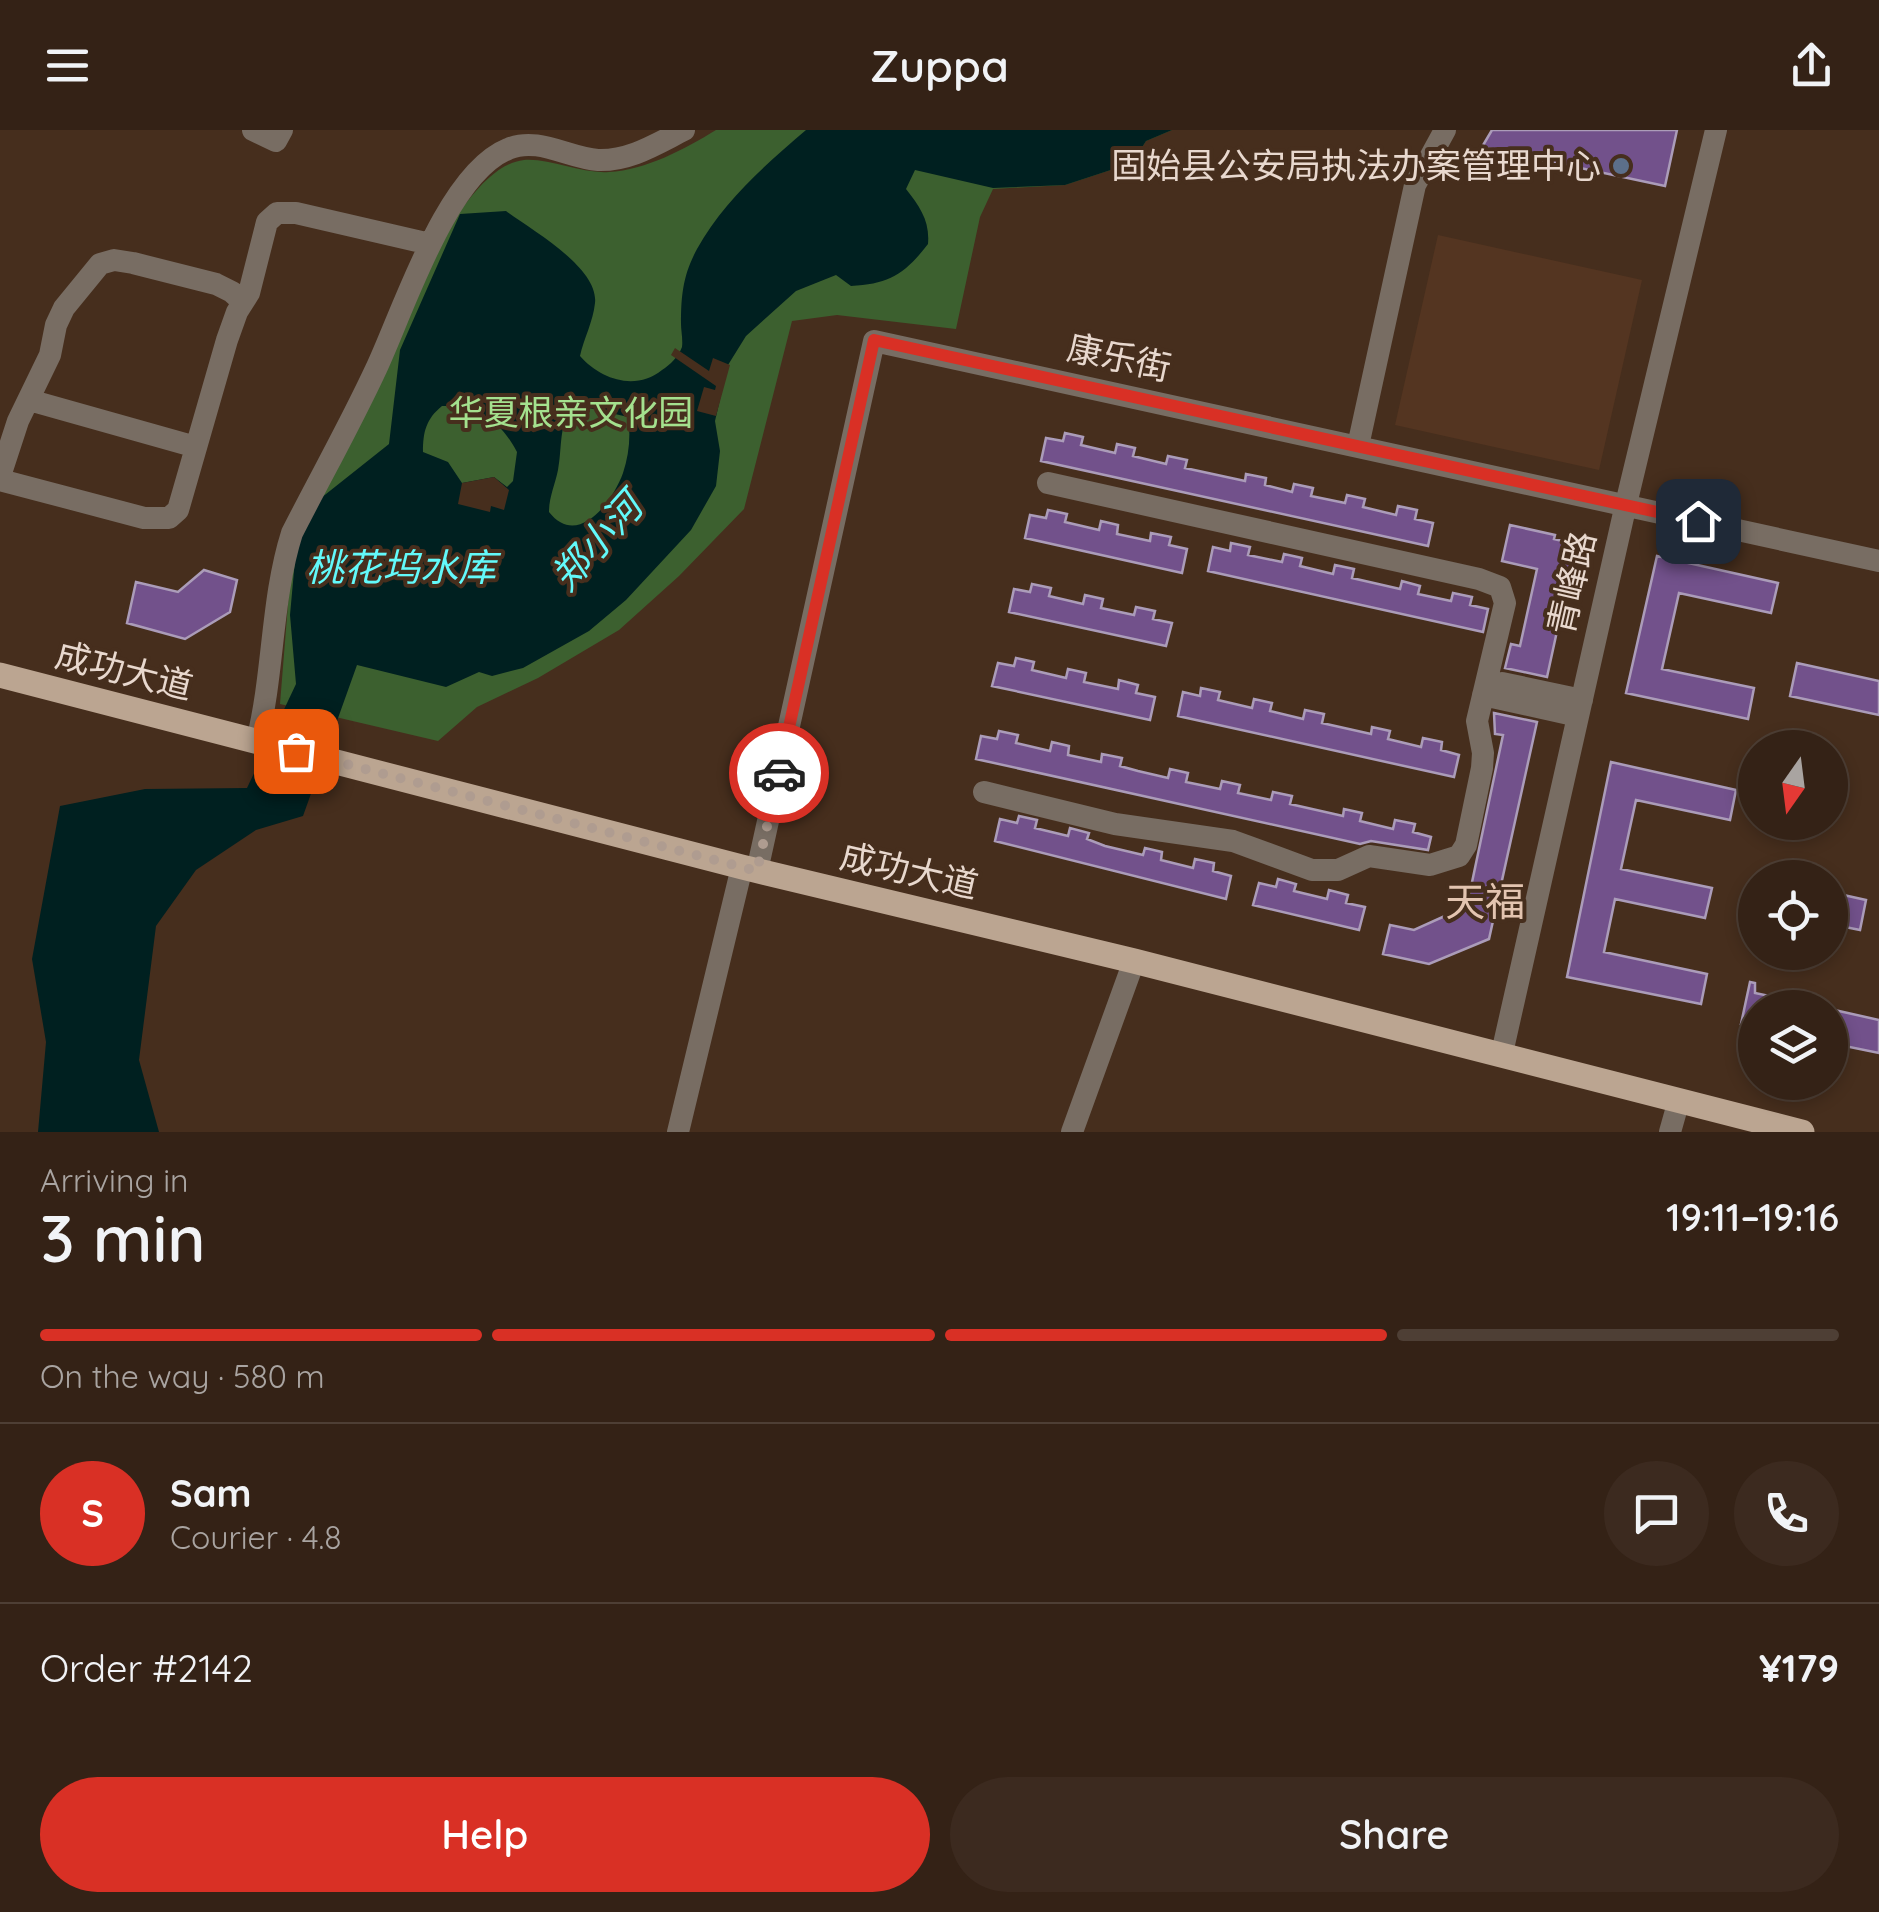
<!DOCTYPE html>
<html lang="en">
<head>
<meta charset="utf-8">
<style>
  body { margin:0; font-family:Quicksand,"Noto Sans SC",sans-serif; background:#3c2a1f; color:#f1f3f6; height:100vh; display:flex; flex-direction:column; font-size:38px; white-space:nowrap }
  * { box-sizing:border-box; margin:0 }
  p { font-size:32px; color:#a9a4a1 }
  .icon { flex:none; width:55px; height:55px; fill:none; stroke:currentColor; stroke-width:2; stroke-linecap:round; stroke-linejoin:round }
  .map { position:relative; height:1002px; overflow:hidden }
  .panel { display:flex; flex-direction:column; background:#342216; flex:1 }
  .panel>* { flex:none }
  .needle { width:65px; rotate:194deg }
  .buttons { position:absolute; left:1738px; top:600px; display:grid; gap:20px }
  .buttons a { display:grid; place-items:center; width:110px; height:110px; border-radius:50%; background:#342216; box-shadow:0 5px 15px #0003,0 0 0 2px #4e3f35; font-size:50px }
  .pin { position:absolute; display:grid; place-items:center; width:85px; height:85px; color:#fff; margin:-42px; border-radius:20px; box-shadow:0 5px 15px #0006 }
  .courier { position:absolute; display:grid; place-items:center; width:100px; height:100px; margin:-50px; border:8px solid #d93025; border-radius:50%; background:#fff; color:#222; box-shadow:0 2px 12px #0007 }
  .overview em { font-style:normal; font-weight:600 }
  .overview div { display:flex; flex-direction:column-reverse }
  .overview { display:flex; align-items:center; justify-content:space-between; height:170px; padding:0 40px }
  h1 { font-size:65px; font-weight:600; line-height:75px }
  .bar { display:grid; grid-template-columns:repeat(4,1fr); gap:15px 10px; align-content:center; height:120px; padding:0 40px }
  .bar i { height:12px; border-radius:8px; background:#4e3f35 }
  .bar .current { background:#d93025 }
  .bar p { grid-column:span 4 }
  .line { display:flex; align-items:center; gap:25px; padding:0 40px; border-top:2px solid #4e3f35 }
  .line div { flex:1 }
  .round { display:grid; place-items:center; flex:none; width:105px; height:105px; border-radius:52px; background:#3c2a1f }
  .primary-button { display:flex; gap:20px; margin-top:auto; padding:20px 40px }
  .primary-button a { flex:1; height:115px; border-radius:60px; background:#d93025; color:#fff; font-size:40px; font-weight:600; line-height:115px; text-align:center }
  .primary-button a+a { background:#3c2a1f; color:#f1f3f6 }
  header { display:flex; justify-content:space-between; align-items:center; height:130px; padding:0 40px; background:#342216; font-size:45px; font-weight:600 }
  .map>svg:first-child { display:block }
  .built { fill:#543521 }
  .green { fill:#3c602f }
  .water { fill:#002020; fill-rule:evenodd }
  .pier { fill:#462e1d }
  .building { fill:#72518b; stroke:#ab9cb9; stroke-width:2.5 }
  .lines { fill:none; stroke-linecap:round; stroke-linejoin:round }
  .minor { stroke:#786d63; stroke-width:22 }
  .major { stroke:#bba591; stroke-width:25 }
  .done { stroke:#af9c90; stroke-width:10; stroke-dasharray:0 18 }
  .route { stroke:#d93025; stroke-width:12 }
  .service-dot { fill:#5c6f8a; stroke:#462e1d; stroke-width:4 }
  .labels { text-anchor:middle; stroke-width:8; stroke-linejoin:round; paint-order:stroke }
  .poi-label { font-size:35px; fill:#e8d8ce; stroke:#462e1d; text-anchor:end }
  .street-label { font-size:35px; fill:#e8d8ce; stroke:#462e1d }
  .park-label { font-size:35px; fill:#a4e18e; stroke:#462e1d }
  .water-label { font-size:38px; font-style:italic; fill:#62f9fa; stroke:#462e1d }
  .quarter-label { font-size:40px; fill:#e3c4b0; stroke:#462e1d }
</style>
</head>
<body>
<header><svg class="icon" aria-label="menu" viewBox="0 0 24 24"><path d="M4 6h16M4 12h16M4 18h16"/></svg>Zuppa<svg class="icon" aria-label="share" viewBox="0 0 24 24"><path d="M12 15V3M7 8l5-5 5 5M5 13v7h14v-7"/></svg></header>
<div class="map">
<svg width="1879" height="1002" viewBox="0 0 1879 1002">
  <rect width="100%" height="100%" fill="#462e1d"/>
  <path class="built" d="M1438,105L1642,150L1599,340L1395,295Z"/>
  <path class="green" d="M716,0H1172L1146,11L1132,33L1065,55L993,59L980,87L956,199L837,185L792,191L744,379L679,446L619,500L538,548L477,577L438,611L280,574L293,412L438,115C456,87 487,34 524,30C550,28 582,44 609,42C646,40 685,19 716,0Z"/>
  <path class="water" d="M806,0H1172L1146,11L1132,33L1065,55L993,58L915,40L906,59C920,77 930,91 928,114C905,144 889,154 851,156L836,145L796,161L746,206L728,235L715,291L720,321L716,356L691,400L626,470L589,501L523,538L492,546L479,542L446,557L357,535L303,686L256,700L196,740L156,796L139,930L159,1002H38L46,912L32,829L60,676L145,659L247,658L296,554L290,485L297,408L321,368L389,314L400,220L460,84L506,81C532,100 599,138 595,173C593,192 584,208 580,226C601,250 636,261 662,240C670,235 679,226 682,217C683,210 681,200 681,194C681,165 683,145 697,119C723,72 765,35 806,0ZM442,276C479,276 500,290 517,322L513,351L507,357L494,347L462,353L448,332L423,322C423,302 426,289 442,276ZM589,278L628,287C631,306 629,325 623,343C613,371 578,419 549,382C549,367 555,355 558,340C562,319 559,301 569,281Z"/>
  <path class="pier" d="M675,218L709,241L713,228L730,235L716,286L697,281L704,257L715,260L716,256L671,225Z
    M494,347L509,360L504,380L491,376L490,382L458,374L462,353Z"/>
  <path class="building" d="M1492,0H1677L1665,56L1482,17Z
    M1065,303L1083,307L1081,315L1115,323L1117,314L1135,318L1133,326L1166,334L1168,326L1187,330L1185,338L1245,351L1246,344L1266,348L1265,355L1292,362L1294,354L1313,358L1311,366L1345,373L1347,365L1365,369L1363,377L1396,385L1398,376L1417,380L1415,389L1433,393L1428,416L1041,331L1046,308L1063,311Z
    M1048,380L1067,384L1065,392L1099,400L1101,391L1118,395L1117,404L1150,411L1151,403L1171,407L1169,415L1187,419L1182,443L1025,408L1030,385L1046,388Z
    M1510,395L1555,405L1554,409L1576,414L1547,547L1505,538L1511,514L1520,516L1537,439L1502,431Z
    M1231,413L1250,417L1248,425L1282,432L1284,424L1302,428L1300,436L1333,444L1335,435L1354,439L1352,448L1400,459L1402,451L1420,456L1418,464L1451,471L1453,463L1472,467L1470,475L1488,479L1483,502L1208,441L1213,417L1230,421Z
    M1657,426L1778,453L1771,483L1679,463L1662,539L1754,558L1748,589L1626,563Z
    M204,440L237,450L230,482L185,509L127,493L136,452L178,462Z
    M1032,454L1051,458L1049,466L1083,474L1085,465L1103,469L1101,478L1134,485L1136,477L1155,481L1153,489L1172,493L1166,516L1009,482L1014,459L1030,462Z
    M1016,528L1034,532L1032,540L1066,548L1068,539L1086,543L1084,552L1118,559L1119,550L1138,555L1136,563L1155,567L1150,590L992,556L998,533L1014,536Z
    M1797,533L1879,551V585L1790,566Z
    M1201,558L1220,562L1218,570L1252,578L1254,569L1272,573L1270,581L1303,589L1305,580L1324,584L1322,593L1371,604L1372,597L1390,601L1388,609L1421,617L1423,608L1442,612L1441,620L1459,625L1454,647L1178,586L1183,562L1200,566Z
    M1494,583L1537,592L1489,809L1429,834L1383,824L1390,795L1414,800L1467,776L1503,605L1495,604Z
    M999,601L1018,605L1016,613L1050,621L1052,612L1069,616L1068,625L1101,632L1102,624L1122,628L1120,636L1138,641L1168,648L1170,639L1188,643L1186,652L1220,659L1222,651L1240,655L1238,663L1271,670L1273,662L1292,666L1290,674L1343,686L1344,679L1362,683L1360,691L1393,699L1395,690L1415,694L1413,702L1431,707L1428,720L1371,711L1360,714L976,629L981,606L997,609Z
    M1611,632L1736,660L1730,690L1636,670L1621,739L1712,758L1705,788L1615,769L1604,822L1707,844L1701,874L1567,847Z
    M1019,686L1037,690L1035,698L1068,706L1070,698L1089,703L1087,709L1105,716L1143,725L1145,718L1162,722L1161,730L1193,738L1195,729L1214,733L1213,741L1231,746L1226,769L995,711L1000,689L1017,693Z
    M1278,749L1296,754L1294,761L1327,769L1329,760L1348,765L1346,773L1365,777L1359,800L1253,775L1259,753L1276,757Z
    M1830,762L1866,770L1860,800L1830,794Z
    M1750,852L1755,853V863L1798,872L1797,878H1755V897L1741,894Z
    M1830,879L1879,890V923L1830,913Z"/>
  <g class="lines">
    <path class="minor" d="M253,0L276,11L282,0
      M29,270L196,317
      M1358,316L1415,55L1445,0
      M0,346L18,291L50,225L56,195L64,178L100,134L114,130L133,133L216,154L232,162L243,172
      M0,350L144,388H169L178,380L227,210L237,182L249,163L267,92L277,83H296L430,114
      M1502,553L1582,570
      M1483,565L1578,586
      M257,611C274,543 271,469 292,403C320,348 350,295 376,239C403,182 446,44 508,19C538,6 568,28 598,30C630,31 656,14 684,0
      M984,662L1115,694L1233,711L1312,740H1338L1369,726L1430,735L1459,726L1466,715L1482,638L1483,623L1477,591L1505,473L1500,457L1479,449L1048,353
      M757,741L874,211L1879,431
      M1502,923L1626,374L1716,0
      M678,1002L742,737
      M1072,1002L1134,831
      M1670,1002L1679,970"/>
    <path class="major" d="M0,545L742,737L1134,831L1802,1002"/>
  </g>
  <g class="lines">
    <path class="done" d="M296,621L757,741L779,643"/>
    <path class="route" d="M779,643L874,210L1698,391"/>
  </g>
  <circle class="service-dot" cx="1621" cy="36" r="10"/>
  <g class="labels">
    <g class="poi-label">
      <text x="1601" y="48">固始县公安局执法办案管理中心</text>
    </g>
    <g class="street-label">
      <text transform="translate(1119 228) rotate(12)" y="12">康乐街</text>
      <text transform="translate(1572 453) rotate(-77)" y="12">青峰路</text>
      <text transform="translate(124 541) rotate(14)" y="12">成功大道</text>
      <text transform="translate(909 741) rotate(13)" y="12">成功大道</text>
    </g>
    <g class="park-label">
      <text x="571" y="295">华夏根亲文化园</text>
    </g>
    <g class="water-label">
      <text transform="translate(597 412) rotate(-48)" y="13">郑小河</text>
      <text x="401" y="451">桃花坞水库</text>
    </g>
    <g class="quarter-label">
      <text x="1485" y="786">天福</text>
    </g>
  </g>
</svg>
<div class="buttons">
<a><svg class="needle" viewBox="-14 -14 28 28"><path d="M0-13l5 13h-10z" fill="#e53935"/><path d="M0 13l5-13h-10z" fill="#a9a4a1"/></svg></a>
<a><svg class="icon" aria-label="locate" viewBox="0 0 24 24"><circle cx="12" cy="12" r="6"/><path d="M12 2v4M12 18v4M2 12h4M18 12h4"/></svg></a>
<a><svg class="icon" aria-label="layers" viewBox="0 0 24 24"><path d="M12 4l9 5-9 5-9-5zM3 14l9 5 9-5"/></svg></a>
</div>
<div class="pin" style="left:296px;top:621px;background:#ea580c"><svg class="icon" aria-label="bag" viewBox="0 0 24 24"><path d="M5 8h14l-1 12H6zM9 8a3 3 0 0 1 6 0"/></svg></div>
<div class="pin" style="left:1698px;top:391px;background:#1f2937"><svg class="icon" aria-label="home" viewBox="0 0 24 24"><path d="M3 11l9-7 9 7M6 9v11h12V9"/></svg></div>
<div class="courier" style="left:779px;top:643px"><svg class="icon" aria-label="car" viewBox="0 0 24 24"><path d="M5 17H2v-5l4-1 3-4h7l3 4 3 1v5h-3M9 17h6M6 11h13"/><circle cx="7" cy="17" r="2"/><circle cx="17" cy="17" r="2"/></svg></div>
</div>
<section class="panel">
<div class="overview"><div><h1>3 min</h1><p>Arriving in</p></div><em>19:11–19:16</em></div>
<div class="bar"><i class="current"></i><i class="current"></i><i class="current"></i><i></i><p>On the way · 580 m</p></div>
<div class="line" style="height:180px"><b class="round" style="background:#d93025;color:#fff">S</b><div><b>Sam</b><p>Courier · 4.8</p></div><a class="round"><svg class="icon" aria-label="chat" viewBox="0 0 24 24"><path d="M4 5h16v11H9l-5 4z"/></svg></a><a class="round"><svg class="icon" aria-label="phone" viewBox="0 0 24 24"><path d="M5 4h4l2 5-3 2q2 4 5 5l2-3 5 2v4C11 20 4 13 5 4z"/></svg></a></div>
<div class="line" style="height:130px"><div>Order #2142</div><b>¥179</b></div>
<div class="primary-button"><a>Help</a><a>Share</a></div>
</section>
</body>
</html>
